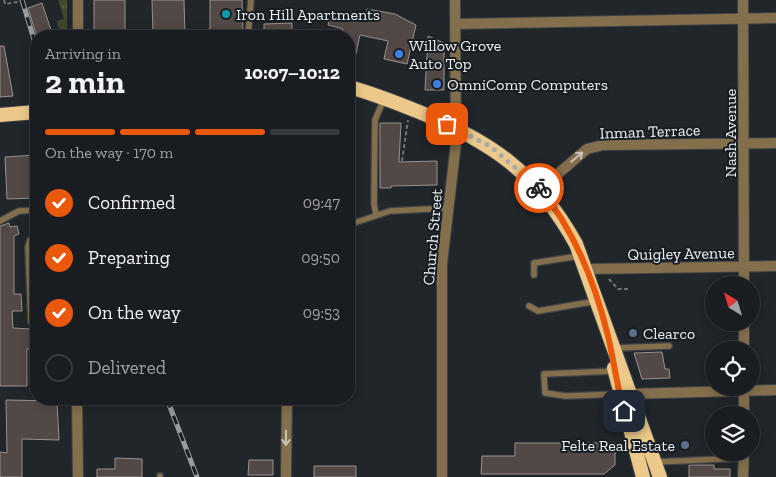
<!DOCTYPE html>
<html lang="en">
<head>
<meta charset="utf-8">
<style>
  body { margin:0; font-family:"Zilla Slab",serif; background:#26292d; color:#f1f3f6; height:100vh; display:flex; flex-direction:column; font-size:19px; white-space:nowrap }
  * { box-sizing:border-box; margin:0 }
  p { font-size:16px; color:#9fa1a5 }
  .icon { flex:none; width:28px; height:28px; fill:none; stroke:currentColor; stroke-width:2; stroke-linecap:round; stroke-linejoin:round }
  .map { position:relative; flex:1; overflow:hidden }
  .drawer { position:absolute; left:30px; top:30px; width:325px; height:375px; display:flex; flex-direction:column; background:#191c20; border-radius:20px; box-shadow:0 2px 12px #0003,0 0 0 1px #373a3e }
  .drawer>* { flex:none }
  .needle { width:32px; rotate:322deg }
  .fabs { position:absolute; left:705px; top:276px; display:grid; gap:10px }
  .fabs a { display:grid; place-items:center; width:55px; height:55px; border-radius:50%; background:#191c20; box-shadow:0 2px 12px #0003,0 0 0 1px #373a3e; font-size:25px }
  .pin { position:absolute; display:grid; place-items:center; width:42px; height:42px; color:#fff; margin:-21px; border-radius:10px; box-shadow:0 2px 8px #0006 }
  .courier { position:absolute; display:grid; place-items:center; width:50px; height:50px; margin:-25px; border:4px solid #ea580c; border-radius:50%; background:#fff; color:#222; box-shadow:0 1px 6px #0007 }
  .overview em { font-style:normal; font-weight:700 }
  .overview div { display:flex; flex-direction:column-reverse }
  .overview { display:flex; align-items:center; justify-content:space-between; height:85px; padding:0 15px }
  h1 { font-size:32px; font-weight:700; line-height:38px }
  .bar { display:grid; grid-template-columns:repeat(4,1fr); gap:8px 5px; align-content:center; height:60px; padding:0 15px }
  .bar i { height:6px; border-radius:4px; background:#373a3e }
  .bar .current { background:#ea580c }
  .bar p { grid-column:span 4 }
  ol { padding:0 15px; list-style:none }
  li { display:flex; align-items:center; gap:15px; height:55px }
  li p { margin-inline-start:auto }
  li .icon { padding:5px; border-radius:50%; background:#ea580c; color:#fff; stroke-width:4 }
  li:last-child { color:#9fa1a5 }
  li i { width:28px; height:28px; border:2px solid #373a3e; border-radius:50% }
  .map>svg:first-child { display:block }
  .grass { fill:url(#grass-tufts) }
  .building { fill:#524947; stroke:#9a908e }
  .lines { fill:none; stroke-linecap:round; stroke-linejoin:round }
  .service-casing { stroke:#3e4247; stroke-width:8 }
  .minor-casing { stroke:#3e4247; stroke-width:12 }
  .tertiary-casing { stroke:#3e4247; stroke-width:12 }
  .trunk-casing { stroke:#3e4247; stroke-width:16 }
  .path { stroke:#707478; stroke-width:2; stroke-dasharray:4 2.5; stroke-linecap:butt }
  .service { stroke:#836f4c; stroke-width:5.5 }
  .minor { stroke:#836f4c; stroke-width:10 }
  .tertiary { stroke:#836f4c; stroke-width:10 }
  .trunk { stroke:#ecc98a; stroke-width:14 }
  .rail-casing { stroke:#989ca0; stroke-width:5 }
  .rail { stroke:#171d22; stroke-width:3; stroke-dasharray:9; stroke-linecap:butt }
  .oneway { stroke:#c8c4b9 }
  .done { stroke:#a6aaae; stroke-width:5; stroke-dasharray:0 9 }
  .route { stroke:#ea580c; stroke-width:6 }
  .culture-dot { fill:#0f9aa8; stroke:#171d22; stroke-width:2 }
  .shop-dot { fill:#3f7fe0; stroke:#171d22; stroke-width:2 }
  .service-dot { fill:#5c6f8a; stroke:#171d22; stroke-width:2 }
  .labels { text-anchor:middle; stroke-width:4; stroke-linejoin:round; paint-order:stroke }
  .poi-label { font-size:16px; fill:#edf1f4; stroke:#171d22; text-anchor:start }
  .street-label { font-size:16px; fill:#edf1f4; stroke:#171d22 }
</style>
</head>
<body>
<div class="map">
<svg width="776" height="477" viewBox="0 0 776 477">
  <defs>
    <pattern id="grass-tufts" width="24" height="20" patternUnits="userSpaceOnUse" patternTransform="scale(1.25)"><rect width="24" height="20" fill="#42472b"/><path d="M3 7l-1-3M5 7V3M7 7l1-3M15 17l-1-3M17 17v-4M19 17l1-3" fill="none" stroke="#5e624a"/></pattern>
  </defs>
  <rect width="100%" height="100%" fill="#21262b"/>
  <path class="grass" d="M58,0H67V36H61L57,21L64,19Z"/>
  <path class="building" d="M94,0H125V36H94Z
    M152,0H184L185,36H153Z
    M210,0H242L243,36H192V32L210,29Z
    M42,3L51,30L36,34L28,8Z
    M367,9L395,14L416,25L407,64L384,59L388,41L360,35L352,71H349V36H341L343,29L328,25L331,14L364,21Z
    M292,23V36H264V24Z
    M428,36L444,43V90H425Z
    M0,46H4L13,96L0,97Z
    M380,123H401L399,162L437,161V185L391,186V188H380Z
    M36,155V198L7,199L5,157Z
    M9,223L10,227L17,226L19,234L14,236V294H21L22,311H12L13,328L31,329L32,349H27V386H0V226Z
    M662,352L665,369H669L670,378L642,379L634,353Z
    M6,400L57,401L59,440L22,439V477H0V452L7,453Z
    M515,443H615V465L604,474H481L482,456H515Z
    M115,458L142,459V477H97V469H115Z
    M249,460H273V475H248Z
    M689,465H714V469H730V477H689Z
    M314,466H356V477H314Z"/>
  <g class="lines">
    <defs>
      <path id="service" d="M248,36L251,0
        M376,214L374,204L375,120L384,99
        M0,221L19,211L36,210
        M354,223L390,211L448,208
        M36,238L30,240L28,247L31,322L36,325
        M534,275V263L579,256
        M529,306L538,311L597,301
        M615,348L669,346
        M615,371L544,374L545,393L566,396L620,394
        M656,462L743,458
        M160,476V477"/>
      <path id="minor" d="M743,0L744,285
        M455,24L776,18
        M540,189L587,149L603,145L776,143
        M586,269L776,266
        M744,322V350
        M626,394L776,390
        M744,415V388
        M286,477L287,399
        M442,477V264L456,143L455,0
        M743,477L744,452"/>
      <path id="tertiary" d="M78,0V36
        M77,399L78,477"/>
      <path id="trunk" d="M349,87C372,93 394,102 417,111C492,142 536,172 576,244L660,477
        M0,115L36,112
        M614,368L643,477"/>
    </defs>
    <use href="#service" class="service-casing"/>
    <use href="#minor" class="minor-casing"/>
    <use href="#tertiary" class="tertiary-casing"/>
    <use href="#trunk" class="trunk-casing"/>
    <path class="path" d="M4,0L5,4L24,1
      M402,161L408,120
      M609,279L618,289H628"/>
    <use href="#service" class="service"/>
    <use href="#minor" class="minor"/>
    <use href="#tertiary" class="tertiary"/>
    <use href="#trunk" class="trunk"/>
    <defs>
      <path id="rail" d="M22,0L36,46
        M167,399L197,477"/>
    </defs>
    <use href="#rail" class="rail-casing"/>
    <use href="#rail" class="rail"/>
  </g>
  <defs><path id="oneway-shaft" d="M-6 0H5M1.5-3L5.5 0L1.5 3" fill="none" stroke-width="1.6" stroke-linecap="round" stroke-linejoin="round" transform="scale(1.25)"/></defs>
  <g class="oneway">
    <use href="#oneway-shaft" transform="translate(577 157) rotate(-40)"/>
    <use href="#oneway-shaft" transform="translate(286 438) rotate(91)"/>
  </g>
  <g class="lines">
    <path class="done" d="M447,124L490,146L539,188"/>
    <path class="route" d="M539,188C575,230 595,283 608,336C614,361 617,387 624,411"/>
  </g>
  <circle class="culture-dot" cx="226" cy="14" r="5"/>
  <g class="shop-dot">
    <circle cx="399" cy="54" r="5"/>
    <circle cx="437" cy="84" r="5"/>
  </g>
  <g class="service-dot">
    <circle cx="633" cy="333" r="5"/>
    <circle cx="685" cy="445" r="5"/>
  </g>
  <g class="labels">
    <g class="poi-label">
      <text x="236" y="20">Iron Hill Apartments</text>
      <text x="409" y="51">Willow Grove<tspan x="409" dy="18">Auto Top</tspan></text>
      <text x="447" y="90">OmniComp Computers</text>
      <text x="643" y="339">Clearco</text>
      <text x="675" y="451" text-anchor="end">Felte Real Estate</text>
    </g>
    <g class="street-label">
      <text transform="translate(650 131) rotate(-2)" y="6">Inman Terrace</text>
      <text transform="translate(730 133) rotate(-90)" y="6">Nash Avenue</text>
      <text transform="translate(432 237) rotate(-85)" y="6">Church Street</text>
      <text transform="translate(681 253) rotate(-1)" y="6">Quigley Avenue</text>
    </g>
  </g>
</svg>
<div class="fabs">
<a><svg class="needle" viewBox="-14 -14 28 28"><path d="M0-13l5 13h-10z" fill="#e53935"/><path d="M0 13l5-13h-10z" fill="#9fa1a5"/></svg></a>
<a><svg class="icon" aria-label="locate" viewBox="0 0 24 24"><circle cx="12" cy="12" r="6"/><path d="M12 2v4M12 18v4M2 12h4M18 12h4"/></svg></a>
<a><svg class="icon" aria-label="layers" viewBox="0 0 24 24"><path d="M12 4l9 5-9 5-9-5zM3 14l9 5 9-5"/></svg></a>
</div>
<div class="pin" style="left:447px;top:124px;background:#ea580c"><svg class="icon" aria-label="bag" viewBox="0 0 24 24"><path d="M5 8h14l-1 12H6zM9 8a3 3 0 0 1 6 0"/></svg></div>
<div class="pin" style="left:624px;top:411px;background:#1f2937"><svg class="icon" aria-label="home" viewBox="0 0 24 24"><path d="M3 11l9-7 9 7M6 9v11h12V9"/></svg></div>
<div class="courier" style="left:539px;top:188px"><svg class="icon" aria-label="bike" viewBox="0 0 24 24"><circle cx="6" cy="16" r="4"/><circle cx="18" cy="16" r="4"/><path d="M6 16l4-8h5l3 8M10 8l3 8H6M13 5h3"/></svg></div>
<section class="drawer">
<div class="overview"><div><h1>2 min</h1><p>Arriving in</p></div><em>10:07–10:12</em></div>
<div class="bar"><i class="current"></i><i class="current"></i><i class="current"></i><i></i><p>On the way · 170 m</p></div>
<ol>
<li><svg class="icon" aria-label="check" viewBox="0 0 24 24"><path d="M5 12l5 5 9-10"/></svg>Confirmed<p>09:47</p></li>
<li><svg class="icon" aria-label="check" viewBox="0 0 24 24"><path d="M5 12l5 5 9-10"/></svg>Preparing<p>09:50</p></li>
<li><svg class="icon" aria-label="check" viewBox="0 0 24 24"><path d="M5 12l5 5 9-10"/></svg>On the way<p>09:53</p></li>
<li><i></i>Delivered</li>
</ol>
</section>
</div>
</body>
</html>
